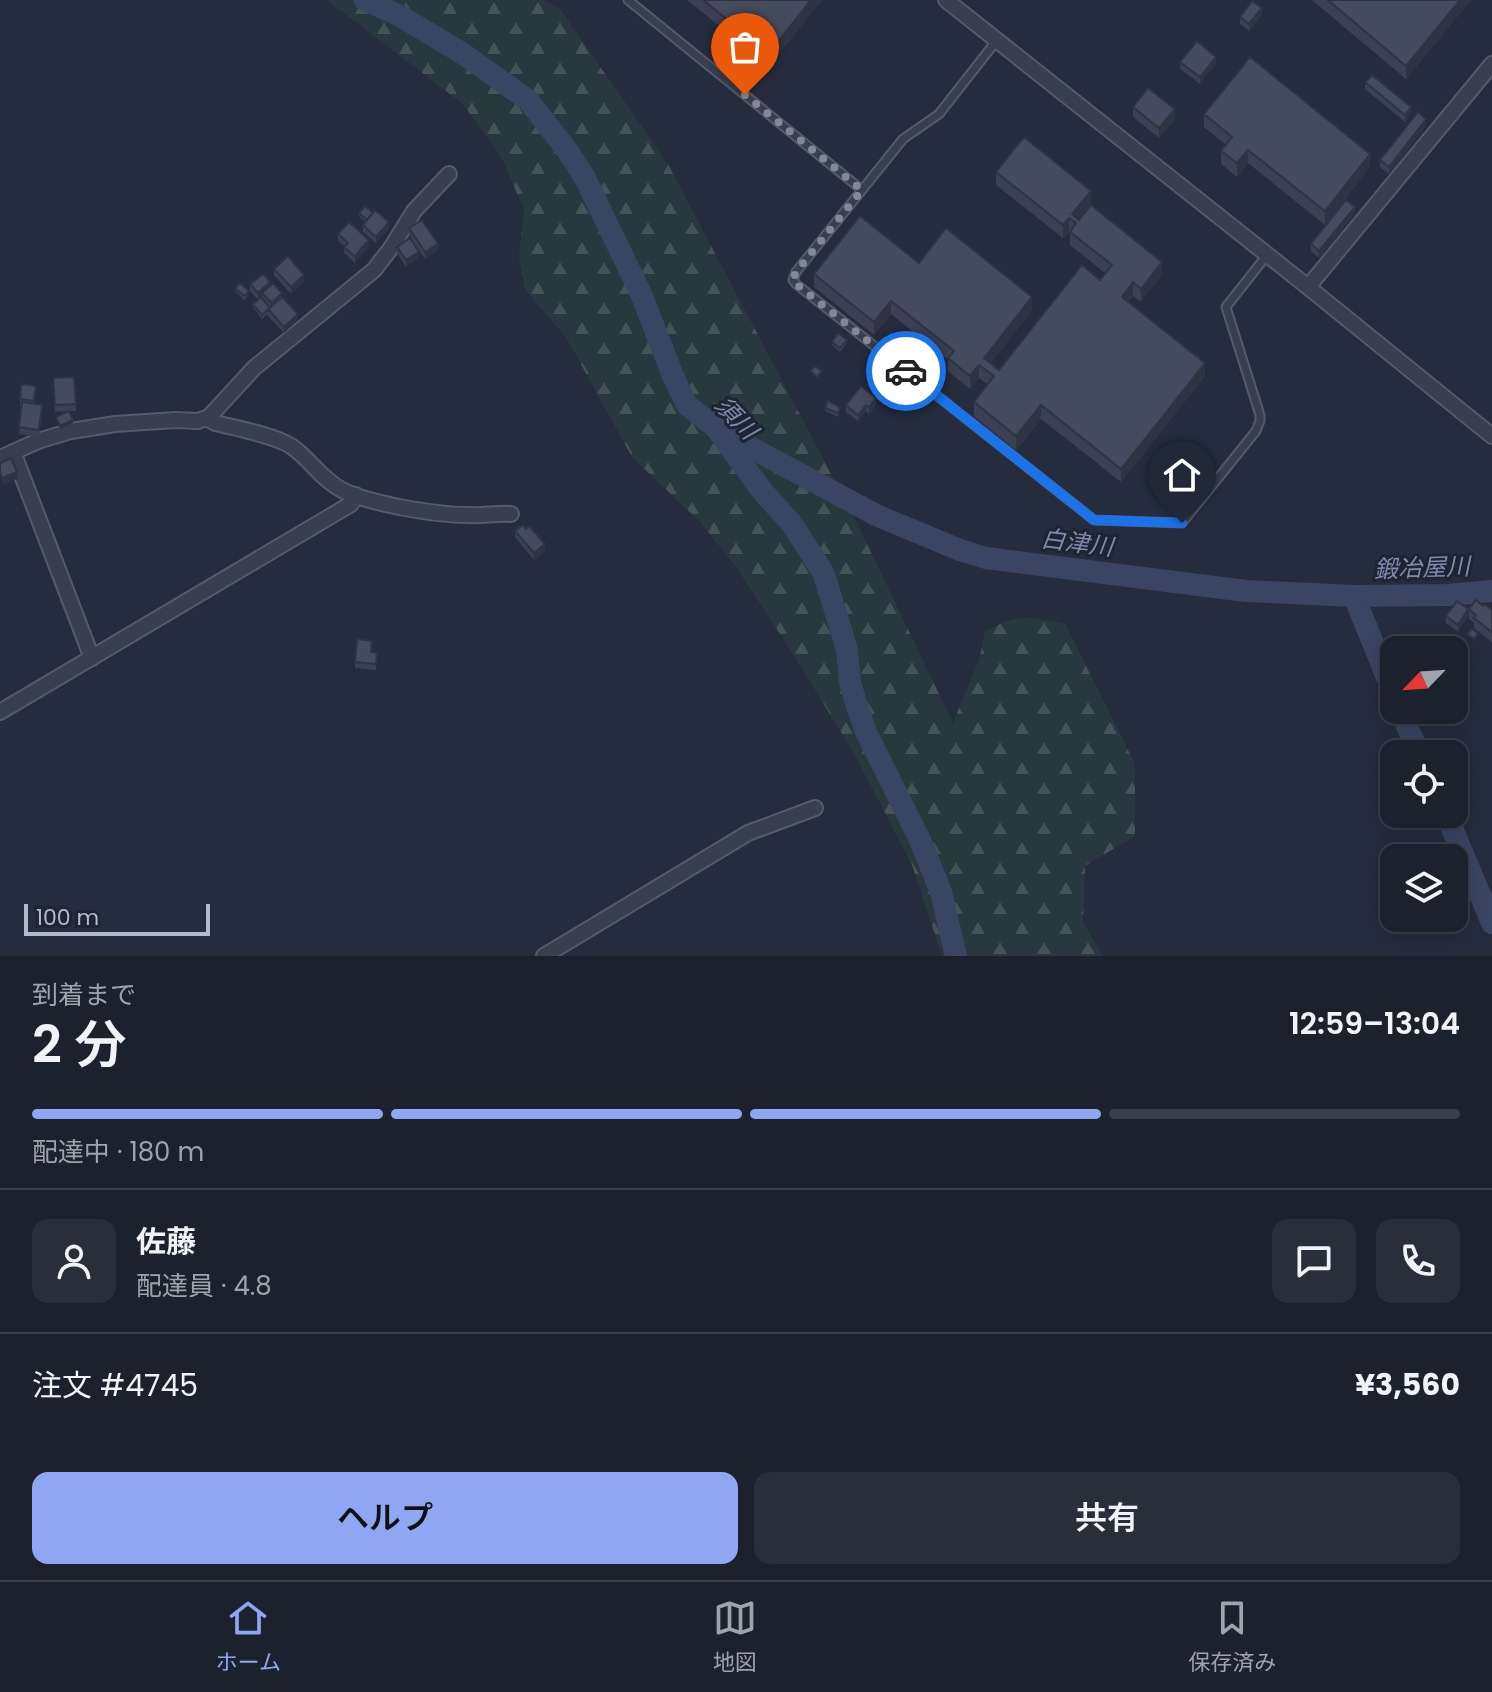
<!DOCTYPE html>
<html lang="ja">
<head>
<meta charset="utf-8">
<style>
  body { margin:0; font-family:Poppins,"Noto Sans JP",sans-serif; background:#292e3a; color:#f1f3f6; height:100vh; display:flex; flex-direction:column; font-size:30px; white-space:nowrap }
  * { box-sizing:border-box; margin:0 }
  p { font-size:26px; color:#a0a3aa }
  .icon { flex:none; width:44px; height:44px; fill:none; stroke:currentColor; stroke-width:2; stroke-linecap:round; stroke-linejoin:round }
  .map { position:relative; height:956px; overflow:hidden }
  .sheet { display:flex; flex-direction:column; background:#1c212e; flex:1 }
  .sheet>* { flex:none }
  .needle { width:52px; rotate:245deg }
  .controls { position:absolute; left:1380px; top:636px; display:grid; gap:16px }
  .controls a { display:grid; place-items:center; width:88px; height:88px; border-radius:16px; background:#1c212e; box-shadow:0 4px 20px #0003,0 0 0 2px #3a3e4a; font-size:40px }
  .scale { position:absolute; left:24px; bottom:20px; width:186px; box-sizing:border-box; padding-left:8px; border:4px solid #b5bac8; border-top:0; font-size:22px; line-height:28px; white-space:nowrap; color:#b5bac8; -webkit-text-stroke:6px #1e2432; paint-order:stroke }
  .pin { position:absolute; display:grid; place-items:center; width:68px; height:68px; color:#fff; margin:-82px -34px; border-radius:50% 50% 50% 0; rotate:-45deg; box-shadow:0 0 8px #0007 }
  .pin .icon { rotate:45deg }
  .courier { position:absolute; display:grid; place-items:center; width:80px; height:80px; margin:-40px; border:6px solid #1a73e8; border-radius:50%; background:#fff; color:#222; box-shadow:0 2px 10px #0007 }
  .summary em { font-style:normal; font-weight:600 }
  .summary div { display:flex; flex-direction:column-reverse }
  .summary { display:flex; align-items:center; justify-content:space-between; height:136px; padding:0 32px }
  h1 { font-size:52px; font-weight:600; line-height:60px }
  .bar { display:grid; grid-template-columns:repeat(4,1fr); gap:12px 8px; align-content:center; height:96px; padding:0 32px }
  .bar i { height:10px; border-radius:6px; background:#3a3e4a }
  .bar .selected { background:#8fa7f3 }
  .bar p { grid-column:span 4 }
  .line { display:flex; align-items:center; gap:20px; padding:0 32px; border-top:2px solid #3a3e4a }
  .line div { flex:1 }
  .round { display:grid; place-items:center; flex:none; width:84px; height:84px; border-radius:16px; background:#292e3a }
  .button { display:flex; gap:16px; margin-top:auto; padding:16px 32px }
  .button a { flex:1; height:92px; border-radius:16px; background:#8fa7f3; color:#111; font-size:32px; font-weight:600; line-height:92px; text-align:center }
  .button a+a { background:#292e3a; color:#f1f3f6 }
  .tab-bar { display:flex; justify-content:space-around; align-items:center; height:112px; border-top:2px solid #3a3e4a; background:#1c212e; font-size:22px; color:#a0a3aa }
  .tab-bar a { display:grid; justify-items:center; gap:4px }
  .tab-bar .selected { color:#8fa7f3 }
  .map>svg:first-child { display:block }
  .forest { fill:url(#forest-firs) }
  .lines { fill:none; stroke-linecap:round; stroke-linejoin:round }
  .river { stroke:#3a4564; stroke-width:22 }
  .lane-casing { stroke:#545a68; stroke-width:11 }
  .street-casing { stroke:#545a68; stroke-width:18 }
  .lane { stroke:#393f4d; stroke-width:7 }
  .street { stroke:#393f4d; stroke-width:14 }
  .wall { fill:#3b4052 }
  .shaded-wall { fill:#303442 }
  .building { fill:#454b5f; stroke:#303442; stroke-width:2 }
  .done { stroke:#838897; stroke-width:8; stroke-dasharray:0 14.4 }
  .route { stroke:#1a73e8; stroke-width:10 }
  .labels { text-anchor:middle; stroke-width:6; stroke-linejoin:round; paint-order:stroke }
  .water-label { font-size:24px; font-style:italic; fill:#7e8caf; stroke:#1e2432 }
</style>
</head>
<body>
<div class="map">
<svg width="1492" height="956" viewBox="0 0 1492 956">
  <defs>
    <pattern id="forest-firs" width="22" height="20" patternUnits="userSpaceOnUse" patternTransform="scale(2)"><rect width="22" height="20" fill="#27383e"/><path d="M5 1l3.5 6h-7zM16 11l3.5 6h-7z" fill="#445358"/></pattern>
  </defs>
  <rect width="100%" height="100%" fill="#252c3d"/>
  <path class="forest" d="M327,0H544L560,9L668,164L856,521L953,723L979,660L985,632C1020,612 1027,616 1065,624L1135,764V836L1085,866L1083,922L1103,956H942L912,865L855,755L793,654L736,567L700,522L632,457L567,339L525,289L519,257L524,210L502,158L463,104Z"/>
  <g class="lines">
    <path class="river" d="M365,0L400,16L462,53L528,100L567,150L585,178L642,296L673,376L687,405L716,428L763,492L792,524L824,574L847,650L850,682L856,703L866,732L919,838L941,892L956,956
      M724,433L876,515L960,550L986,558L1246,591L1354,596L1448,595L1492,591
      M1354,596L1394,695
      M1400,710L1419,754
      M1446,814L1492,923"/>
    <defs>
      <path id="lane" d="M628,0L862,190
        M997,40L939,114L903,139L796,272L793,280L796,284L1094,520L1182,523L1256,431L1260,421V415L1226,307L1267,255"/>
      <path id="street" d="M946,0L1308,287L1492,436
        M1308,287L1492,64
        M206,418L215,423C235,428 274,435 291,446C310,459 321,479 342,490C370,504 436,515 468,515C482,516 496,513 511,514
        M13,452L92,658
        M0,458L38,441L71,431L115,424L176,420L198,421L209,417L254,368L374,270L391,248L414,211L449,174
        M0,712L346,507L351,504L356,495
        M544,956L748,833L815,808"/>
    </defs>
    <use href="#lane" class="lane-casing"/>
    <use href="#street" class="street-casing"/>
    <use href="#lane" class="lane"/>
    <use href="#street" class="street"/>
  </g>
  <path class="wall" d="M687,0H822L769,66Z
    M1312,0H1471L1406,79Z
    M1262,15L1249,31L1240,24V17Z
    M1180,62L1216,63L1200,84L1180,69Z
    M1365,82L1411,114L1405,122L1365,89Z
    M1133,107L1175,119L1159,138L1133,117Z
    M1204,114L1370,167L1325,225L1248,163L1237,177L1221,164V151L1226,145L1204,127Z
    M1426,126L1389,174L1380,167V160Z
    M996,172L1091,204L1079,219L1162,275L1141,302L1133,296L1128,302L1205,376L1121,482L1041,419L1016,450L974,416V402L988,385L979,378L970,389L948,371V360L891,314L874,335L814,287V274L919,263L1032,310L991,363L999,370L1100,280L1105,273L1070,245V232L1063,238L996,185Z
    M359,213L389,229L376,243L363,232V225L365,222L359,216Z
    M1355,214L1319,258L1311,251V244Z
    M409,228L438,250L425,259L409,235Z
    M338,234L369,246L355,263L344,253V246L338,241Z
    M397,247L419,258L406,267L397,253Z
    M274,269L304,282L291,294L274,275Z
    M250,284L270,286L282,297L298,320L284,333L268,316V314L262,319L253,307V304L262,299V296L258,300L250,291Z
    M235,289L249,294L245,300L235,292Z
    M832,342L847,343L840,352L832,345Z
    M74,377L76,411H69L73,423L60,429L56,417L69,411L55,412L53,378Z
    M36,393L34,404L42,412L39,437L19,434L22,406H20V399Z
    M846,405H876L869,414L866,411L858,421L846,412Z
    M825,408L840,410L838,417L825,411Z
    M515,531L545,551L534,560L515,537Z
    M1483,606L1492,610V642L1474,628V623L1469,619V609Z
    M1446,616H1468L1458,632L1446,623Z
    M372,652L377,653L376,670L355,668V662Z"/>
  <path class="shaded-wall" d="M811,0H822L769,66V53Z
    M1460,0H1471L1406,79V66Z
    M1262,8V15L1249,31V24Z
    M1216,57V63L1200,84V77Z
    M1411,107V114L1405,122V115Z
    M1175,109V119L1159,138V128Z
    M1426,119V126L1389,174V167Z
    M1248,150V163L1237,177V163Z
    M1370,154V167L1325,225V211Z
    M1091,191V204L1076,223L1072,214Z
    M1355,207V214L1319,258V251Z
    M1069,218V231L1063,238V225Z
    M389,222V229L376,243V237Z
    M369,240V246L355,263V256Z
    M438,244V250L425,259V252Z
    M419,252V258L406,267V260Z
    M1162,262V275L1141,302V289Z
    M304,275V282L291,294V287Z
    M270,282V289L262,293V296L258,300V293Z
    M1133,282V296L1122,310V297Z
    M1032,297V310L986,370L984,358Z
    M891,301V314L874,335V322Z
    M298,314V320L284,333V327Z
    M1205,363V376L1121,482V469Z
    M979,365V378L970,389V376Z
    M876,398V405L869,414V407Z
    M866,405V411L858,421V415Z
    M1041,405V419L1016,450V436Z
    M73,420V423L60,429V426Z
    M17,472V479L2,485V478Z
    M545,544V551L534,560V553Z
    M1468,609V616L1458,632V625Z"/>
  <path class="building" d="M703,0H811L769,53Z
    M1328,0H1460L1406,66Z
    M1252,1L1262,8L1249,24L1240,17Z
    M1197,41L1216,57L1200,77L1180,62Z
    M1250,57L1370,154L1325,211L1248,150L1237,163L1221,151L1232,137L1204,114Z
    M1372,75L1411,107L1405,115L1365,82Z
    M1148,88L1175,109L1159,128L1133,107Z
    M1418,112L1426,119L1389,167L1380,160Z
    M1024,137L1091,191L1072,214L1079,220L1091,205L1162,262L1141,289L1133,282L1122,297L1205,363L1121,469L1041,405L1016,436L974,402L994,376L979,365L970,376L948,358L954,351L891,301L874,322L814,274L860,216L919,263L946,228L1032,297L984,358L999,370L1082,265L1100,280L1112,265L1070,232L1076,223L1069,218L1063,225L996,172Z
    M1346,200L1355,207L1319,251L1311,244Z
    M365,206L373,213L367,220L359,213Z
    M375,210L389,222L376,237L363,225Z
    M422,220L438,244L425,252L409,228Z
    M349,222L369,240L355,256L344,247L348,243L338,234Z
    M410,238L419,252L406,260L397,247Z
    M288,256L304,275L291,287L274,269Z
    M263,274L270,282L258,293L250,284Z
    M240,283L249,291L245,296L235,289Z
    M273,283L282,293L272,303L262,293Z
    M261,297L270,308L262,315L253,304Z
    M282,297L298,314L284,327L268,309Z
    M838,333L847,340L840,348L832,342Z
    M815,366L822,371L817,377L810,371Z
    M74,377L76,404L55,405L53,378Z
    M21,384L36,386L34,401L20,399Z
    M861,386L876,398L869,407L866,405L858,415L846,405Z
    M828,401L840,407L838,413L825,408Z
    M22,402L42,405L39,430L19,427Z
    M69,411L73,420L60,426L56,417Z
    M11,458L17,472L2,478L0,473V463Z
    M523,525L526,529L529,526L545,544L534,553L515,531Z
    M1476,600L1483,606L1485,604L1492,610V632L1474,618L1476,615L1469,609Z
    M1457,601L1468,609L1458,625L1446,616Z
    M1472,629L1478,633L1474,639L1467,634Z
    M357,639L372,641L371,652L377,653L376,664L355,662Z"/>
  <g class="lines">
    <path class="done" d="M745,95L862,190L796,272L793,280L796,284L906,371"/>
    <path class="route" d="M906,371L1094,520L1182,523"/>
  </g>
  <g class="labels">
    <g class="water-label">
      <text transform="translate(736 418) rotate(46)" y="8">須川</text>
      <text transform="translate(1077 543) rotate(7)" y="8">白津川</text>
      <text transform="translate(1422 568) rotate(-2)" y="8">鍛冶屋川</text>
    </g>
  </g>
</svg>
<div class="controls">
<a><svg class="needle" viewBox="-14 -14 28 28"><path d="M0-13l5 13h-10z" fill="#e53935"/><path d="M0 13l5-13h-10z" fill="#a0a3aa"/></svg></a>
<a><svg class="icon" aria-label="locate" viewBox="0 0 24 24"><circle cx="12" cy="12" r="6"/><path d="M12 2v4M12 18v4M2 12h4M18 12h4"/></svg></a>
<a><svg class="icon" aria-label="layers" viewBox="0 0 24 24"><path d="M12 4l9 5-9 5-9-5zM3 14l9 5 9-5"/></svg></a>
</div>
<div class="scale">100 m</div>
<div class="pin" style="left:745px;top:95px;background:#ea580c"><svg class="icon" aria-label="bag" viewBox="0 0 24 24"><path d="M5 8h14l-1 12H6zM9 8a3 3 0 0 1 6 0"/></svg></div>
<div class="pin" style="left:1182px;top:523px;background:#1f2937"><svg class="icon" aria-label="home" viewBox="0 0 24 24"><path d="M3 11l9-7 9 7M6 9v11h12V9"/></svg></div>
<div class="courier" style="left:906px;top:371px"><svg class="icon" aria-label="car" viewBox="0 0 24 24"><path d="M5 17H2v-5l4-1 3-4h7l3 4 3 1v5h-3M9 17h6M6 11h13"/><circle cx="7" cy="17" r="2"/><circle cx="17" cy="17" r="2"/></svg></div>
</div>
<section class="sheet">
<div class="summary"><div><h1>2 分</h1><p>到着まで</p></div><em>12:59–13:04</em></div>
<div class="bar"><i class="selected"></i><i class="selected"></i><i class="selected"></i><i></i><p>配達中 · 180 m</p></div>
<div class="line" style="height:144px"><a class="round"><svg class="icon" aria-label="person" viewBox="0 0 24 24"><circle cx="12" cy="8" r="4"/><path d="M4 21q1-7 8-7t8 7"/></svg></a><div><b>佐藤</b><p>配達員 · 4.8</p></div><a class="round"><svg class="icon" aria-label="chat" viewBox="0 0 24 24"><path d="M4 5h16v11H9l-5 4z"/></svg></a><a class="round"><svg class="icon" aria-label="phone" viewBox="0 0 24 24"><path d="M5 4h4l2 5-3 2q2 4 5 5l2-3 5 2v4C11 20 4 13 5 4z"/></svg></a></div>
<div class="line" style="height:104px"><div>注文 #4745</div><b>¥3,560</b></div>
<div class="button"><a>ヘルプ</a><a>共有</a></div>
</section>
<nav class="tab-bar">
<a class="selected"><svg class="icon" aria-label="home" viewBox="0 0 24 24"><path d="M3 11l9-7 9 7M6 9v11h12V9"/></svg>ホーム</a>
<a><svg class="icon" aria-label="map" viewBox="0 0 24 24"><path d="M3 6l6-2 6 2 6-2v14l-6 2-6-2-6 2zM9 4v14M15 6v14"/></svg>地図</a>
<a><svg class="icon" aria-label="saved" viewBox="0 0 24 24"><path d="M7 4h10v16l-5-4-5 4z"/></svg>保存済み</a>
</nav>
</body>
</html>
